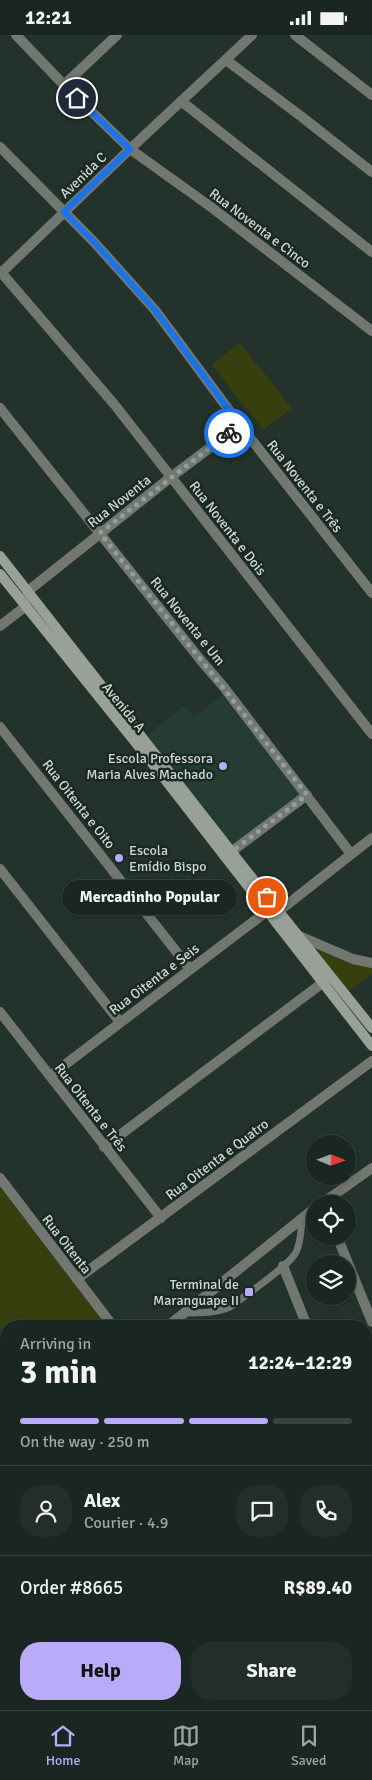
<!DOCTYPE html>
<html lang="en">
<head>
<meta charset="utf-8">
<style>
  body { margin:0; font-family:Signika,sans-serif; background:#232e2a; color:#f1f3f6; height:100vh; display:flex; flex-direction:column; font-size:19px; white-space:nowrap }
  * { box-sizing:border-box; margin:0 }
  p { font-size:16px; color:#9fa5a5 }
  .icon { flex:none; width:28px; height:28px; fill:none; stroke:currentColor; stroke-width:2; stroke-linecap:round; stroke-linejoin:round }
  .map { position:relative; flex:1; overflow:hidden }
  .panel { position:absolute; left:0px; top:1285px; width:372px; height:390px; display:flex; flex-direction:column; background:#1a2621; border-radius:20px 20px 0 0; box-shadow:0 2px 8px #0003,0 0 0 1px #38433f }
  .panel>* { flex:none }
  .needle { width:32px; rotate:91deg }
  .fabs { position:absolute; left:306px; top:1100px; display:grid; gap:10px }
  .fabs a { display:grid; place-items:center; width:50px; height:50px; border-radius:50%; background:#1a2621; box-shadow:0 2px 8px #0003,0 0 0 1px #38433f; font-size:25px }
  .pin { position:absolute; display:grid; place-items:center; width:42px; height:42px; color:#fff; margin:-21px; border:2px solid #fff; border-radius:50%; box-shadow:0 1px 5px #0007 }
  .courier { position:absolute; display:grid; place-items:center; width:50px; height:50px; margin:-25px; border:4px solid #1a73e8; border-radius:50%; background:#fff; color:#222; box-shadow:0 1px 6px #0007 }
  .bubble { position:absolute; height:35px; border-radius:18px; background:#1a2621; box-shadow:0 2px 8px #0003,0 0 0 1px #38433f; font-size:16px; font-weight:800; line-height:35px; text-align:center }
  .summary em { font-style:normal; font-weight:800 }
  .summary div { display:flex; flex-direction:column-reverse }
  .summary { display:flex; align-items:center; justify-content:space-between; height:85px; padding:0 20px }
  h1 { font-size:32px; font-weight:800; line-height:38px }
  .bar { display:grid; grid-template-columns:repeat(4,1fr); gap:8px 5px; align-content:center; height:60px; padding:0 20px }
  .bar i { height:6px; border-radius:4px; background:#38433f }
  .bar .on { background:#b9abf7 }
  .bar p { grid-column:span 4 }
  .line { display:flex; align-items:center; gap:12px; padding:0 20px; border-top:1px solid #38433f }
  .line div { flex:1 }
  .round { display:grid; place-items:center; flex:none; width:52px; height:52px; border-radius:20px; background:#232e2a }
  .button { display:flex; gap:10px; margin-top:auto; padding:10px 20px }
  .button a { flex:1; height:58px; border-radius:20px; background:#b9abf7; color:#111; font-size:20px; font-weight:800; line-height:58px; text-align:center }
  .button a+a { background:#232e2a; color:#f1f3f6 }
  .status { display:flex; justify-content:space-between; align-items:center; height:35px; padding:0 25px; background:#1a2621; direction:ltr }
  .status svg { height:14px; fill:currentColor }
  .tabs { display:flex; justify-content:space-around; align-items:center; height:70px; border-top:1px solid #38433f; background:#1a2621; font-size:14px; color:#9fa5a5 }
  .tabs a { display:grid; justify-items:center; gap:2px }
  .tabs .on { color:#b9abf7 }
  .map>svg:first-child { display:block }
  .built { fill:#243c32 }
  .green { fill:#373f0f }
  .water { fill:#081519 }
  .lines { fill:none; stroke-linecap:round; stroke-linejoin:round }
  .service { stroke:#727772; stroke-width:7 }
  .minor { stroke:#727772; stroke-width:10 }
  .tertiary { stroke:#727772; stroke-width:10 }
  .secondary { stroke:#98a097; stroke-width:10 }
  .done { stroke:#939e99; stroke-width:5; stroke-dasharray:0 9 }
  .route { stroke:#1a73e8; stroke-width:6 }
  .poi-dot { fill:#b9abf7; stroke:#1a2923; stroke-width:2 }
  .labels { text-anchor:middle; stroke-width:5; stroke-linejoin:round; paint-order:stroke }
  .street-label { font-size:14px; fill:#cfd8d4; stroke:#1a2923 }
  .poi-label { font-size:14px; fill:#cfd8d4; stroke:#1a2923; text-anchor:end }
</style>
</head>
<body>
<div class="status"><b>12:21</b><svg viewBox="0 0 49 12"><path d="M0 12V9h3v3zM5 12V6h3v6zM10 12V3h3v9zM15 12V0h3v12zM26 1h20v11H26zM47 4h2v5h-2z"/></svg></div>
<div class="map">
<svg width="372" height="1675" viewBox="0 0 372 1675">
  <rect width="100%" height="100%" fill="#23332c"/>
  <path class="built" d="M225,657L304,758L230,815L142,704L185,670L194,682Z"/>
  <path class="green" d="M240,308L292,373L263,395L212,330Z
    M299,902L372,930V939L346,958Z
    M0,1143L107,1285L99,1291H6V1331L0,1323Z
    M372,1335V1629L366,1626V1336Z"/>
  <path class="water" d="M140,1669H211L215,1675H144Z"/>
  <g class="lines">
    <path class="service" d="M185,1278C201,1278 215,1278 230,1272C244,1261 293,1229 297,1215C301,1205 301,1194 302,1184
      M0,1569L6,1549
      M90,1669L95,1675
      M257,1669L258,1675
      M77,1675L78,1669"/>
    <path class="minor" d="M295,0L372,60
      M226,25L302,82L372,137
      M64,50L117,0
      M181,66L372,217
      M0,112L94,207L155,275L240,390L372,558
      M0,236L114,369L372,699
      M0,373L203,628L223,651L351,819
      M0,591L26,571L28,556L171,442L240,390
      M0,692L190,934
      M231,817L307,760
      M0,834L120,987
      M50,1041L161,1183
      M104,1112L329,943
      M337,1201L372,1287
      M283,1231L307,1291
      M77,1244L372,1026
      M0,1384L6,1383"/>
    <path class="tertiary" d="M16,0L64,50L130,114L211,172L372,296
      M0,239L130,114L252,0
      M297,900L353,924L372,928
      M0,977L50,1041L266,877L279,876L372,803
      M0,1143L113,1291
      M321,1169L372,1133
      M168,1291L315,1173
      M366,1326L372,1325"/>
    <path class="secondary" d="M0,521L245,834L372,993
      M0,539L160,738L372,1011"/>
  </g>
  <g class="lines">
    <path class="done" d="M229,398L100,498C169,585 239,672 307,760L231,817L267,862"/>
    <path class="route" d="M77,63L130,114L64,177L94,207L155,275L240,390L229,398"/>
  </g>
  <g class="poi-dot">
    <circle cx="223" cy="731" r="5"/>
    <circle cx="119" cy="823" r="5"/>
    <rect x="244" y="1252" width="10" height="10" rx="2.5"/>
  </g>
  <g class="labels">
    <g class="street-label">
      <text transform="translate(83 140) rotate(-44)" y="5">Avenida C</text>
      <text transform="translate(260 193) rotate(37)" y="5">Rua Noventa e Cinco</text>
      <text transform="translate(305 451) rotate(52)" y="5">Rua Noventa e Três</text>
      <text transform="translate(119 466) rotate(-38)" y="5">Rua Noventa</text>
      <text transform="translate(228 493) rotate(52)" y="5">Rua Noventa e Dois</text>
      <text transform="translate(188 586) rotate(51)" y="5">Rua Noventa e Um</text>
      <text transform="translate(124 672) rotate(51)" y="5">Avenida A</text>
      <text transform="translate(79 769) rotate(52)" y="5">Rua Oitenta e Oito</text>
      <text transform="translate(154 944) rotate(-37)" y="5">Rua Oitenta e Seis</text>
      <text transform="translate(91 1072) rotate(52)" y="5">Rua Oitenta e Três</text>
      <text transform="translate(217 1124) rotate(-37)" y="5">Rua Oitenta e Quatro</text>
      <text transform="translate(67 1209) rotate(52)" y="5">Rua Oitenta</text>
    </g>
    <g class="poi-label">
      <text x="213" y="728">Escola Professora<tspan x="213" dy="16">Maria Alves Machado</tspan></text>
      <text x="129" y="820" text-anchor="start">Escola<tspan x="129" dy="16">Emídio Bispo</tspan></text>
      <text x="239" y="1254">Terminal de<tspan x="239" dy="16">Maranguape II</tspan></text>
    </g>
  </g>
</svg>
<div class="fabs">
<a><svg class="needle" viewBox="-14 -14 28 28"><path d="M0-13l5 13h-10z" fill="#e53935"/><path d="M0 13l5-13h-10z" fill="#9fa5a5"/></svg></a>
<a><svg class="icon" aria-label="locate" viewBox="0 0 24 24"><circle cx="12" cy="12" r="6"/><path d="M12 2v4M12 18v4M2 12h4M18 12h4"/></svg></a>
<a><svg class="icon" aria-label="layers" viewBox="0 0 24 24"><path d="M12 4l9 5-9 5-9-5zM3 14l9 5 9-5"/></svg></a>
</div>
<div class="pin" style="left:267px;top:862px;background:#ea580c"><svg class="icon" aria-label="bag" viewBox="0 0 24 24"><path d="M5 8h14l-1 12H6zM9 8a3 3 0 0 1 6 0"/></svg></div>
<div class="pin" style="left:77px;top:63px;background:#1f2937"><svg class="icon" aria-label="home" viewBox="0 0 24 24"><path d="M3 11l9-7 9 7M6 9v11h12V9"/></svg></div>
<div class="courier" style="left:229px;top:398px"><svg class="icon" aria-label="bike" viewBox="0 0 24 24"><circle cx="6" cy="16" r="4"/><circle cx="18" cy="16" r="4"/><path d="M6 16l4-8h5l3 8M10 8l3 8H6M13 5h3"/></svg></div>
<div class="bubble" style="left:62px;top:845px;width:175px">Mercadinho Popular</div>
<section class="panel">
<div class="summary"><div><h1>3 min</h1><p>Arriving in</p></div><em>12:24–12:29</em></div>
<div class="bar"><i class="on"></i><i class="on"></i><i class="on"></i><i></i><p>On the way · 250 m</p></div>
<div class="line" style="height:90px"><a class="round"><svg class="icon" aria-label="person" viewBox="0 0 24 24"><circle cx="12" cy="8" r="4"/><path d="M4 21q1-7 8-7t8 7"/></svg></a><div><b>Alex</b><p>Courier · 4.9</p></div><a class="round"><svg class="icon" aria-label="chat" viewBox="0 0 24 24"><path d="M4 5h16v11H9l-5 4z"/></svg></a><a class="round"><svg class="icon" aria-label="phone" viewBox="0 0 24 24"><path d="M5 4h4l2 5-3 2q2 4 5 5l2-3 5 2v4C11 20 4 13 5 4z"/></svg></a></div>
<div class="line" style="height:65px"><div>Order #8665</div><b>R$89.40</b></div>
<div class="button"><a>Help</a><a>Share</a></div>
</section>
</div>
<nav class="tabs">
<a class="on"><svg class="icon" aria-label="home" viewBox="0 0 24 24"><path d="M3 11l9-7 9 7M6 9v11h12V9"/></svg>Home</a>
<a><svg class="icon" aria-label="map" viewBox="0 0 24 24"><path d="M3 6l6-2 6 2 6-2v14l-6 2-6-2-6 2zM9 4v14M15 6v14"/></svg>Map</a>
<a><svg class="icon" aria-label="saved" viewBox="0 0 24 24"><path d="M7 4h10v16l-5-4-5 4z"/></svg>Saved</a>
</nav>
</body>
</html>
